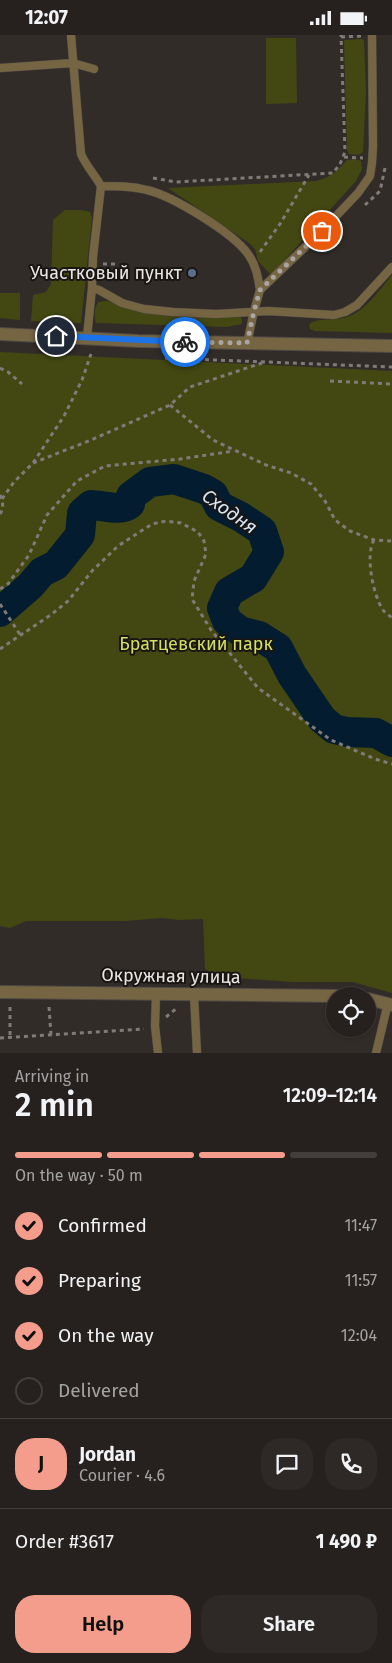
<!DOCTYPE html>
<html lang="en">
<head>
<meta charset="utf-8">
<style>
  body { margin:0; font-family:"Fira Sans",sans-serif; background:#2e2927; color:#f1f3f6; height:100vh; display:flex; flex-direction:column; font-size:19px; white-space:nowrap }
  * { box-sizing:border-box; margin:0 }
  p { font-size:16px; color:#a4a3a4 }
  .icon { flex:none; width:28px; height:28px; fill:none; stroke:currentColor; stroke-width:2; stroke-linecap:round; stroke-linejoin:round }
  .map { position:relative; height:1018px; overflow:hidden }
  .sheet { display:flex; flex-direction:column; background:#26211e; flex:1 }
  .sheet>* { flex:none }
  .controls { position:absolute; left:326px; top:952px; display:grid; gap:10px }
  .controls a { display:grid; place-items:center; width:50px; height:50px; border-radius:50%; background:#26211e; box-shadow:0 1px 4px #0004,0 0 0 1px #423e3c; font-size:25px }
  .pin { position:absolute; display:grid; place-items:center; width:42px; height:42px; color:#fff; margin:-21px; border:2px solid #fff; border-radius:50%; box-shadow:0 1px 5px #0007 }
  .courier { position:absolute; display:grid; place-items:center; width:50px; height:50px; margin:-25px; border:4px solid #1a73e8; border-radius:50%; background:#fff; color:#222; box-shadow:0 1px 6px #0007 }
  .headline em { font-style:normal; font-weight:600 }
  .headline div { display:flex; flex-direction:column-reverse }
  .headline { display:flex; align-items:center; justify-content:space-between; height:85px; padding:0 15px }
  h1 { font-size:32px; font-weight:600; line-height:38px }
  .bar { display:grid; grid-template-columns:repeat(4,1fr); gap:8px 5px; align-content:center; height:60px; padding:0 15px }
  .bar i { height:6px; border-radius:4px; background:#423e3c }
  .bar .selected { background:#f49d8d }
  .bar p { grid-column:span 4 }
  .line { display:flex; align-items:center; gap:12px; padding:0 15px; border-top:1px solid #423e3c }
  .line div { flex:1 }
  .round { display:grid; place-items:center; flex:none; width:52px; height:52px; border-radius:20px; background:#2e2927 }
  ol { padding:0 15px; list-style:none }
  li { display:flex; align-items:center; gap:15px; height:55px }
  li p { margin-inline-start:auto }
  li .icon { padding:5px; border-radius:50%; background:#f49d8d; color:#111; stroke-width:4 }
  li:last-child { color:#a4a3a4 }
  li i { width:28px; height:28px; border:2px solid #423e3c; border-radius:50% }
  .button { display:flex; gap:10px; margin-top:auto; padding:10px 15px }
  .button a { flex:1; height:58px; border-radius:20px; background:#f49d8d; color:#111; font-size:20px; font-weight:600; line-height:58px; text-align:center }
  .button a+a { background:#2e2927; color:#f1f3f6 }
  .status { display:flex; justify-content:space-between; align-items:center; height:35px; padding:0 25px; background:#26211e; direction:ltr }
  .status svg { height:14px; fill:currentColor }
  .map>svg:first-child { display:block }
  .green { fill:#434812 }
  .lines { fill:none; stroke-linecap:round; stroke-linejoin:round }
  .river { stroke:#041c2f; stroke-width:30 }
  .lane-casing { stroke:#4f4a46; stroke-width:9 }
  .street-casing { stroke:#4f4a46; stroke-width:14 }
  .path { stroke:#807b78; stroke-width:3; stroke-dasharray:4 4; stroke-linecap:butt }
  .lane { stroke:#766543; stroke-width:8 }
  .street { stroke:#766543; stroke-width:12 }
  .done { stroke:#aaa5a2; stroke-width:5; stroke-dasharray:0 9 }
  .route { stroke:#1a73e8; stroke-width:6 }
  .service-dot { fill:#5c6f8a; stroke:#181513; stroke-width:2 }
  .labels { text-anchor:middle; stroke-width:4; stroke-linejoin:round; paint-order:stroke }
  .poi-label { font-size:18px; fill:#eae6e4; stroke:#181513; text-anchor:end }
  .park-label { font-size:18px; fill:#d3df61; stroke:#181513 }
  .street-label { font-size:18px; fill:#eae6e4; stroke:#181513 }
  .water-label { font-size:19px; font-style:italic; fill:#d4e6f7; stroke:#181513 }
</style>
</head>
<body>
<div class="status"><b>12:07</b><svg viewBox="0 0 49 12"><path d="M0 12V9h3v3zM5 12V6h3v6zM10 12V3h3v9zM15 12V0h3v12zM26 1h20v11H26zM47 4h2v5h-2z"/></svg></div>
<div class="map">
<svg width="392" height="1018" viewBox="0 0 392 1018">
  <rect width="100%" height="100%" fill="#322c28"/>
  <path class="green" d="M266,3H296L297,68L266,69Z
    M362,4L364,6L366,56L363,117L359,120L349,119L347,115L344,6L345,5Z
    M355,124L361,126L362,134L356,146L271,240L258,226L255,214L249,208L168,153L316,146C332,142 336,137 347,125Z
    M65,175H81L90,177L92,183L81,288L31,286L33,260L46,257L51,249L53,185Z
    M392,240V298L315,296L310,294L309,290C314,282 339,286 350,281C368,273 380,254 392,240Z
    M0,258H20V285L0,283Z
    M105,266L240,281L242,285V289L227,292L96,288C94,280 94,274 98,267Z
    M0,317L392,336V958L353,947H293L221,942L205,934L203,884L180,885L162,883L125,886H26L10,893L0,891Z"/>
  <g class="lines">
    <path class="river" d="M0,577L30,551L42,537L56,530L80,500L82,478L91,470C103,470 120,477 130,469L131,461L150,447L174,444L204,454L213,459L219,471L241,482L262,496L269,517L253,543L229,557L222,573L227,586L240,596L259,601L278,613L292,640L322,684L334,694L347,697L376,698L392,707"/>
    <defs>
      <path id="lane" d="M71,0L81,119C86,131 95,140 101,151L93,222L92,253L87,302
        M0,33L73,28L94,34
        M101,151C117,151 132,151 147,155C173,161 233,198 248,219C256,230 258,242 260,255
        M92,253L99,255L122,268L144,274L173,277L216,279L268,276L334,280L345,277L357,270L392,232
        M247,309L254,276L260,255L322,196L358,158L370,141L372,128L373,111L372,0
        M156,959L155,991L158,1018
        M194,960L197,1018
        M376,1018L388,968"/>
      <path id="street" d="M0,299L138,306L392,311
        M0,957L342,961
        M368,964L392,970"/>
    </defs>
    <use href="#lane" class="lane-casing"/>
    <use href="#street" class="street-casing"/>
    <path class="path" d="M341,2L361,1
      M344,122L363,123
      M153,143L176,147L333,138L340,129L345,117L341,0
      M365,170L380,156L385,133
      M260,217L280,189L309,140
      M103,229H117
      M165,323L392,332
      M0,333L8,337L22,349
      M330,346L392,349
      M170,370L213,405L266,430L291,438L311,449L325,466L335,485L350,496L374,505L392,506
      M33,428L91,405L170,370L190,352L262,328
      M0,460C3,466 4,473 0,479
      M2,464L14,447L33,428L64,381L82,345L91,319
      M374,505C365,520 373,560 383,575C385,578 389,580 392,583
      M0,554L8,549L29,520L47,480L77,446L105,431L180,424L234,416
      M0,569L21,601
      M0,614L52,579L68,566L92,536L118,511L152,489L166,486L181,488L198,497L204,506L206,519L194,546L192,564L211,595L258,653L331,705L375,724L392,729
      M10,972V1002
      M49,972L51,1000
      M166,982L177,973
      M0,1003L144,994"/>
    <use href="#lane" class="lane"/>
    <use href="#street" class="street"/>
  </g>
  <g class="lines">
    <path class="done" d="M185,307L247,308L254,276L260,255L322,196"/>
    <path class="route" d="M56,301L185,307"/>
  </g>
  <circle class="service-dot" cx="192" cy="238" r="5"/>
  <g class="labels">
    <g class="poi-label">
      <text x="182" y="244">Участковый пункт</text>
    </g>
    <g class="park-label">
      <text x="196" y="615">Братцевский парк</text>
    </g>
    <g class="street-label">
      <text transform="translate(171 941) rotate(1)" y="6">Окружная улица</text>
    </g>
    <g class="water-label">
      <text transform="translate(230 476) rotate(35)" y="7">Сходня</text>
    </g>
  </g>
</svg>
<div class="controls">
<a><svg class="icon" aria-label="locate" viewBox="0 0 24 24"><circle cx="12" cy="12" r="6"/><path d="M12 2v4M12 18v4M2 12h4M18 12h4"/></svg></a>
</div>
<div class="pin" style="left:322px;top:196px;background:#ea580c"><svg class="icon" aria-label="bag" viewBox="0 0 24 24"><path d="M5 8h14l-1 12H6zM9 8a3 3 0 0 1 6 0"/></svg></div>
<div class="pin" style="left:56px;top:301px;background:#1f2937"><svg class="icon" aria-label="home" viewBox="0 0 24 24"><path d="M3 11l9-7 9 7M6 9v11h12V9"/></svg></div>
<div class="courier" style="left:185px;top:307px"><svg class="icon" aria-label="bike" viewBox="0 0 24 24"><circle cx="6" cy="16" r="4"/><circle cx="18" cy="16" r="4"/><path d="M6 16l4-8h5l3 8M10 8l3 8H6M13 5h3"/></svg></div>
</div>
<section class="sheet">
<div class="headline"><div><h1>2 min</h1><p>Arriving in</p></div><em>12:09–12:14</em></div>
<div class="bar"><i class="selected"></i><i class="selected"></i><i class="selected"></i><i></i><p>On the way · 50 m</p></div>
<ol>
<li><svg class="icon" aria-label="check" viewBox="0 0 24 24"><path d="M5 12l5 5 9-10"/></svg>Confirmed<p>11:47</p></li>
<li><svg class="icon" aria-label="check" viewBox="0 0 24 24"><path d="M5 12l5 5 9-10"/></svg>Preparing<p>11:57</p></li>
<li><svg class="icon" aria-label="check" viewBox="0 0 24 24"><path d="M5 12l5 5 9-10"/></svg>On the way<p>12:04</p></li>
<li><i></i>Delivered</li>
</ol>
<div class="line" style="height:90px"><b class="round" style="background:#f49d8d;color:#111">J</b><div><b>Jordan</b><p>Courier · 4.6</p></div><a class="round"><svg class="icon" aria-label="chat" viewBox="0 0 24 24"><path d="M4 5h16v11H9l-5 4z"/></svg></a><a class="round"><svg class="icon" aria-label="phone" viewBox="0 0 24 24"><path d="M5 4h4l2 5-3 2q2 4 5 5l2-3 5 2v4C11 20 4 13 5 4z"/></svg></a></div>
<div class="line" style="height:65px"><div>Order #3617</div><b>1 490 ₽</b></div>
<div class="button"><a>Help</a><a>Share</a></div>
</section>
</body>
</html>
